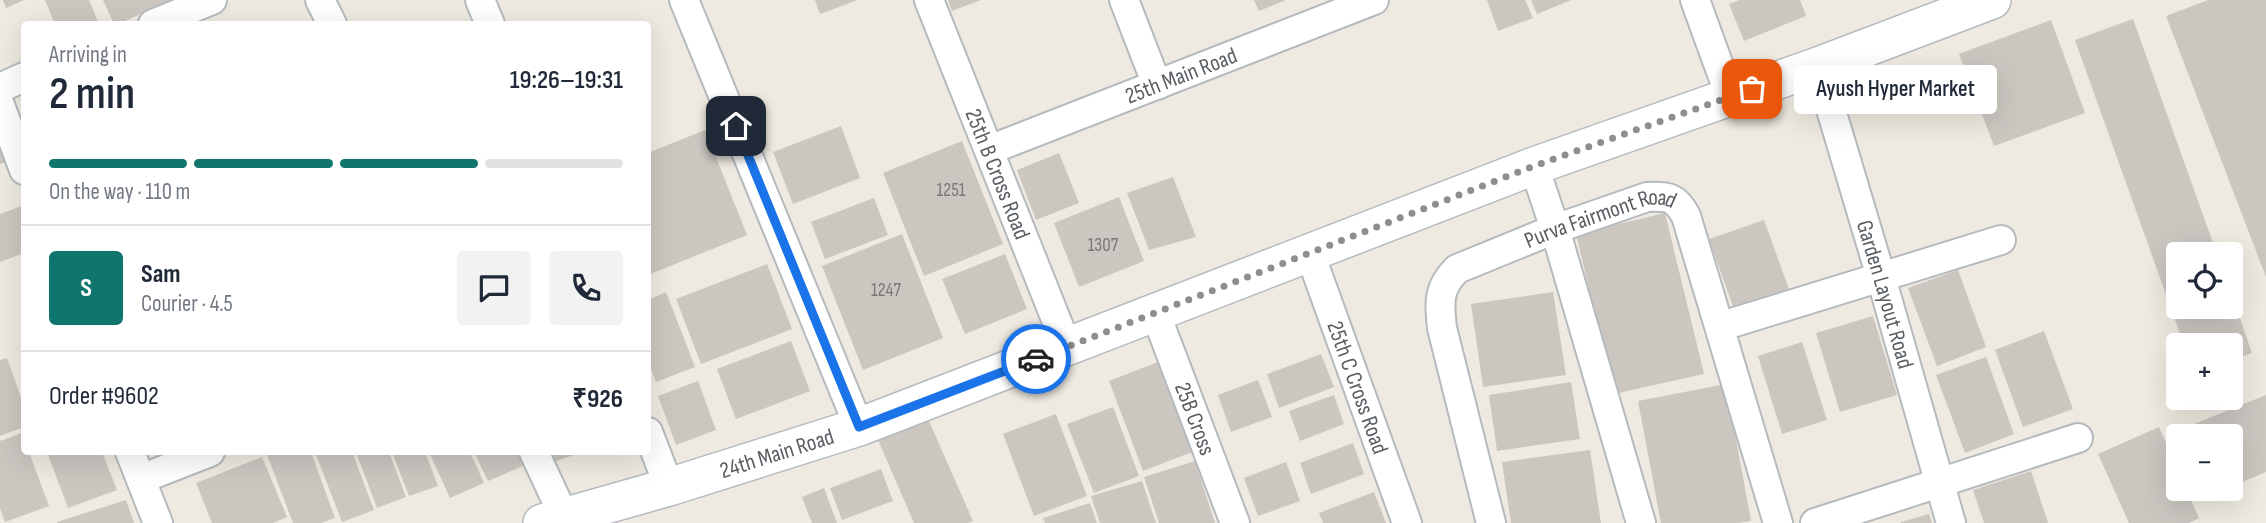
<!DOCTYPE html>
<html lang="en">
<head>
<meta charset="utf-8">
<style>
  body { margin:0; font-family:"Sofia Sans Condensed",sans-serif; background:#f2f2f3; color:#1f2937; height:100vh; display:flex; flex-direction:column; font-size:26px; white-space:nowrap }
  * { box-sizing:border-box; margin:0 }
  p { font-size:23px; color:#747a83 }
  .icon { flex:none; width:38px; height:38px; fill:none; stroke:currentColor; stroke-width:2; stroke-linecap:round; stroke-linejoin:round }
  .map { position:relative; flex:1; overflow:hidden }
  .side { position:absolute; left:21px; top:21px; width:630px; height:434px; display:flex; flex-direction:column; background:#fff; border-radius:7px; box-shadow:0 7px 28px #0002 }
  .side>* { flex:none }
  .buttons { position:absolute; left:2166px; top:242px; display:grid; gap:14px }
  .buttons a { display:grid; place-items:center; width:77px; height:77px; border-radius:7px; background:#fff; box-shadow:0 7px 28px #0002; font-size:35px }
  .pin { position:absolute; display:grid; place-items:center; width:60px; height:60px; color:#fff; margin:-30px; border-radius:14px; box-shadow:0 4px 10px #0006 }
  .courier { position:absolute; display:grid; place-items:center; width:70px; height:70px; margin:-35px; border:5px solid #1a73e8; border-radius:50%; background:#fff; color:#222; box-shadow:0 2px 9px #0007 }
  .bubble { position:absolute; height:49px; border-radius:7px; background:#fff; box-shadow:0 7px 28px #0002; font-size:23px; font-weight:600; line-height:49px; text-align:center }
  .overview em { font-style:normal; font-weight:600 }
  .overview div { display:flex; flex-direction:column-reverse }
  .overview { display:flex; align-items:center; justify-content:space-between; height:119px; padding:0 28px }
  h1 { font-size:46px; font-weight:600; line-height:52px }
  .bar { display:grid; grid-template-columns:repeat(4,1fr); gap:10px 7px; align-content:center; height:84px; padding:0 28px }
  .bar i { height:9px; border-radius:5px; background:#e0e1e3 }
  .bar .active { background:#0f766e }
  .bar p { grid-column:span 4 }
  .line { display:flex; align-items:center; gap:18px; padding:0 28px; border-top:2px solid #e0e1e3 }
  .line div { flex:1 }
  .round { display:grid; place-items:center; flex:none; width:74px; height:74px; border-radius:7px; background:#f2f2f3 }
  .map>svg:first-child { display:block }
  .building { fill:#cbc6c0 }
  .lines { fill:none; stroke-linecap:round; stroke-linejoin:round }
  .minor-casing { stroke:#b6babf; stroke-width:32 }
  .tertiary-casing { stroke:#b6babf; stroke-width:40 }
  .minor { stroke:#fff; stroke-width:28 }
  .tertiary { stroke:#fff; stroke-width:37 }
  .done { stroke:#8d8f8f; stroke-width:7; stroke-dasharray:0 12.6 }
  .route { stroke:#1a73e8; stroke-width:9 }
  .labels { text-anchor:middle; stroke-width:6; stroke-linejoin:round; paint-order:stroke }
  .number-label { font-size:19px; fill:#76787a }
  .street-label { font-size:23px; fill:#595e63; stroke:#fff }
</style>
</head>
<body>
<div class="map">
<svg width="2266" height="523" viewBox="0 0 2266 523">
  <rect width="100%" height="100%" fill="#eeeae1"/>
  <path class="building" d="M3,0H24L6,8Z
    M45,0H89L99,24H55Z
    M103,0H172L118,24H114Z
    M815,0H858L820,14Z
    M948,0H981L952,11Z
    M1254,0H1286L1259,11Z
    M1487,0H1525L1533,18L1498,31Z
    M1531,0H1571L1537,14Z
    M1740,0H1800L1806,16L1744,41L1729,4Z
    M2208,0H2266V277L2166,16Z
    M2133,19L2217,254H2179V306H2231L2232,296L2252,353L2231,361V345H2184L2075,40Z
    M2051,20L2085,113L1994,146L1959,54Z
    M0,126L13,160L0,164Z
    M841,126L860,178L793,204L773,152Z
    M705,130L747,235L648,275V153Z
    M962,141L1003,244L924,276L883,173Z
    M1059,153L1079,203L1036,220L1017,170Z
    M1173,177L1196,237L1149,250L1127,193Z
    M1119,197L1144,261L1079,287L1054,223Z
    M874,198L888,235L825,259L811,222Z
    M24,205V253L0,262V214Z
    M1665,213L1704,374L1614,394L1576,234Z
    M1764,220L1790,292L1735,312L1709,239Z
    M902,234L943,338L863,370L822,266Z
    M1005,254L1027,309L965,334L942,279Z
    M767,264L792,329L701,364L676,299Z
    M1958,270L1986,347L1937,366L1908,288Z
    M666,292L695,367L656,382L648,362V300Z
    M1553,292L1566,375L1483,387L1471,304Z
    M1873,316L1897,395L1840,412L1816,333Z
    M2044,331L2073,409L2023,427L1995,350Z
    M791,341L810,391L736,419L717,369Z
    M1802,342L1827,420L1782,434L1758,356Z
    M1321,354L1334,387L1279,408L1267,374Z
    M1986,357L2014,434L1965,453L1936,375Z
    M7,358L24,406V427L0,436V360Z
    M1158,362L1192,452L1143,471L1109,381Z
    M1258,380L1272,417L1231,432L1218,395Z
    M698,381L716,430L676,445L658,396Z
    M1571,382L1580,439L1497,451L1489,395Z
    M1726,384L1751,521L1738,523H1661L1638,401Z
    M1334,395L1344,424L1300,441L1289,411Z
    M2266,395V472L2231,487V436H2193L2189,426Z
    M1113,407L1139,476L1094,493L1067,424Z
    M925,412L973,521L968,523H914L875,433Z
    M1056,414L1087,496L1034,516L1003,434Z
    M2159,427L2179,472V488H2186L2199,518L2189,523H2129L2098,454Z
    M22,433L24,452H29L49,506L5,522L0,508V441Z
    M1353,443L1364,474L1311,494L1300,463Z
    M1590,450L1601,523H1511L1502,462Z
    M47,452H102L117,490L68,508Z
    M266,452H311L335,518L321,523H293Z
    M315,452H352L374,510L342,522Z
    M356,452H389L406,497L377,508Z
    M392,452H425L438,486L409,496Z
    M429,452H470L484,483L450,498Z
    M474,452H521L527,464L488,481Z
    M546,452H582L551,463Z
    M262,457L287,517L273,523H212L196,483Z
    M1195,461L1215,523H1159L1144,477Z
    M1286,462L1300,501L1258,516L1244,478Z
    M881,469L893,501L842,520L830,488Z
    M2031,471L2048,523H1984L1973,490Z
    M1142,481L1156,523H1100L1091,496Z
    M824,488L837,523H812L802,497Z
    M1374,492L1386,523H1323L1319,513Z
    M126,500L134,523H57V522Z
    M1090,503L1097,523H1045L1043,518Z
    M1929,514L1932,523H1901V522Z"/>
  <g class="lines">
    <defs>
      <g id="minor">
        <path d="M320,0L332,24"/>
        <path d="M480,0L490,24"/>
        <path d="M684,0L859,427"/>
        <path id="s1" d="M929,0L1067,347"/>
        <path d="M1124,0L1157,85"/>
        <path d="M1695,0L1730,96"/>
        <path d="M153,24L212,0"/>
        <path id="s2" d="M1818,66L1881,277L1951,523"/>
        <path d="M0,88L24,77"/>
        <path d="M0,105L24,170"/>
        <path id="s3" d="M989,150L1374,0"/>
        <path d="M1534,166L1555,229L1641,523"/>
        <path id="s4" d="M1309,251L1407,523"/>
        <path id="s5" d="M1155,312L1235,523"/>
        <path d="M1735,322L2001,240"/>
        <path d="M648,432L669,487"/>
        <path d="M130,452L158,523"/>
        <path d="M534,452L567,523"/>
        <path d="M141,479L210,452"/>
        <path id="s6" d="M1491,523L1442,328C1439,302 1438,288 1457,269L1555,229L1647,197C1668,196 1676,197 1686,216L1778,523"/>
        <path d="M1815,523L2078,438"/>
      </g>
      <g id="tertiary">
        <path id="s7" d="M542,523L669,487L859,427L1534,166L1818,66L1992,0"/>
      </g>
    </defs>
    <use href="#minor" class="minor-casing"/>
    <use href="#tertiary" class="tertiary-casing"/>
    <use href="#minor" class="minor"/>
    <use href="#tertiary" class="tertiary"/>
  </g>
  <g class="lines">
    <path class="done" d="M1036,359L1534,166L1752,89"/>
    <path class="route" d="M736,126L859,427L1036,359"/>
  </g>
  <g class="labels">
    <g class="number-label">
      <text x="951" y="196">1251</text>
      <text x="1103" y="251">1307</text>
      <text x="886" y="296">1247</text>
    </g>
    <g class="street-label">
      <text dy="8" stroke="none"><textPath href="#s3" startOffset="206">25th Main Road</textPath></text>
      <text dy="8" stroke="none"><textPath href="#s1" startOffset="187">25th B Cross Road</textPath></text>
      <text dy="8" stroke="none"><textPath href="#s6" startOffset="418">Purva Fairmont Road</textPath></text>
      <text dy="8" stroke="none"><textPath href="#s2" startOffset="238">Garden Layout Road</textPath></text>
      <text dy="8" stroke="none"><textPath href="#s4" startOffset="145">25th C Cross Road</textPath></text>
      <text dy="8" stroke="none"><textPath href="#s5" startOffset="114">25B Cross</textPath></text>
      <text dy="8" stroke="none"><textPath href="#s7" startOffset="245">24th Main Road</textPath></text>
    </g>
  </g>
</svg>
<div class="buttons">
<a><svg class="icon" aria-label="locate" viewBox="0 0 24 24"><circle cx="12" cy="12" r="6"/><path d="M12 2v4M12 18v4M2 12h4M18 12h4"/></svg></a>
<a>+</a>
<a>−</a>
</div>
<div class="pin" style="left:1752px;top:89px;background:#ea580c"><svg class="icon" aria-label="bag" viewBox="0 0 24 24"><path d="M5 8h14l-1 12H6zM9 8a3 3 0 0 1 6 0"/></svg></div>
<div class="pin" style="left:736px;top:126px;background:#1f2937"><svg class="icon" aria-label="home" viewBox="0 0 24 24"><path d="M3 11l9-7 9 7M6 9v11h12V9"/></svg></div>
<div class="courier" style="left:1036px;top:359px"><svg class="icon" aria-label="car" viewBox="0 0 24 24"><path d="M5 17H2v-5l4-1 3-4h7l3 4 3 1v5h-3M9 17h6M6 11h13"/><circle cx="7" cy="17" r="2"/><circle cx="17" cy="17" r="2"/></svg></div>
<div class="bubble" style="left:1794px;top:65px;width:203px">Ayush Hyper Market</div>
<section class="side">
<div class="overview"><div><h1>2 min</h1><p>Arriving in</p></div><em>19:26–19:31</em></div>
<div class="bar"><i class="active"></i><i class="active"></i><i class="active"></i><i></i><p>On the way · 110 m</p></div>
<div class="line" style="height:126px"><b class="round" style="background:#0f766e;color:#fff">S</b><div><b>Sam</b><p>Courier · 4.5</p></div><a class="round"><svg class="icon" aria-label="chat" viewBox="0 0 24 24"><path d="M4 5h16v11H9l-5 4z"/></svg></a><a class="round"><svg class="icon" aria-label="phone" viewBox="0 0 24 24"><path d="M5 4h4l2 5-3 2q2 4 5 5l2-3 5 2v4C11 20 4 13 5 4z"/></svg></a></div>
<div class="line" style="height:91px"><div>Order #9602</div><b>₹926</b></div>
</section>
</div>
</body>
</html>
